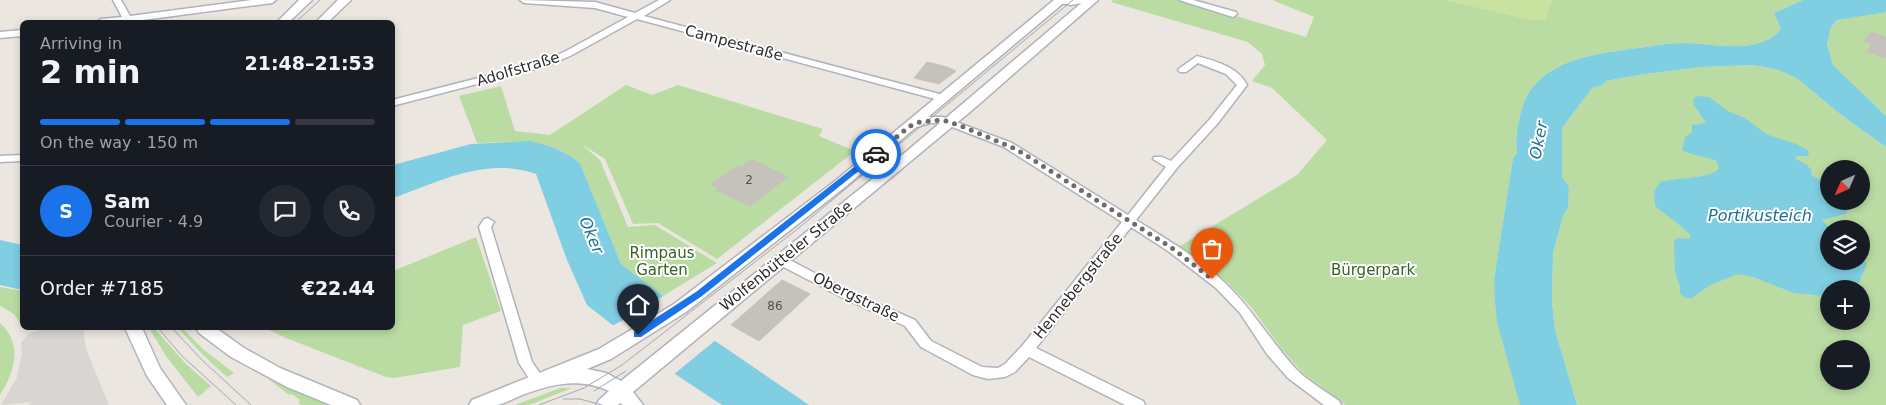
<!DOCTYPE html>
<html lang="en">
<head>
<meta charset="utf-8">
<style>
  body { margin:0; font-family:"DejaVu Sans",sans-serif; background:#242831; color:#f1f3f6; height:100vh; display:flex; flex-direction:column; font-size:19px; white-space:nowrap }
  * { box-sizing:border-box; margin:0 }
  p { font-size:16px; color:#9ea1a6 }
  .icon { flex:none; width:28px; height:28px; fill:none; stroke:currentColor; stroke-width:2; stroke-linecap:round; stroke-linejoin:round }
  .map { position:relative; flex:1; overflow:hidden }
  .side { position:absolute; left:20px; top:20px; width:375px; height:310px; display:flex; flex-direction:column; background:#171b24; border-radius:8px; box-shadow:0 2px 8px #0003 }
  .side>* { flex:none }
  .needle { width:32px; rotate:225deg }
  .buttons { position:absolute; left:1820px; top:160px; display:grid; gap:10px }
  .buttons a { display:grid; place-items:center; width:50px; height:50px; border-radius:50%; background:#171b24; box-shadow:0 2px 8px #0003; font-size:25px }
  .pin { position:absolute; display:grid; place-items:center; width:42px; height:42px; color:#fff; margin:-51px -21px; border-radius:50% 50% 50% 0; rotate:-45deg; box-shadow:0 0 5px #0007 }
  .pin .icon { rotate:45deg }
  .courier { position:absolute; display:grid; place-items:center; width:50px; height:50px; margin:-25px; border:4px solid #1a73e8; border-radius:50%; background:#fff; color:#222; box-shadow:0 1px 6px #0007 }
  .headline em { font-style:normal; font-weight:800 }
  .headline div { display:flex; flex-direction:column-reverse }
  .headline { display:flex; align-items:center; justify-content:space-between; height:85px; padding:0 20px }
  h1 { font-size:32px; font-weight:800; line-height:38px }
  .bar { display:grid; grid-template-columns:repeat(4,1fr); gap:8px 5px; align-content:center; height:60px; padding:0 20px }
  .bar i { height:6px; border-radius:4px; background:#363941 }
  .bar .selected { background:#1a73e8 }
  .bar p { grid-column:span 4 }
  .line { display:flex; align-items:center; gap:12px; padding:0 20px; border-top:1px solid #363941 }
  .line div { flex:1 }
  .round { display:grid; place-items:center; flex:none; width:52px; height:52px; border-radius:26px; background:#242831 }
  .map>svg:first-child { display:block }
  .green { fill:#badca3; fill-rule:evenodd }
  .pitch { fill:#cae2a0 }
  .plaza { fill:#d9d5d2 }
  .water { fill:#7fcee2 }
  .pier { fill:#ece6e0 }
  .building { fill:#c5c1bb; stroke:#c7c2ba }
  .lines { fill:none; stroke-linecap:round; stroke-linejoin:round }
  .minor-casing { stroke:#b0b3bb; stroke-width:3 }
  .secondary-casing { stroke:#b0b3bb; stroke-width:3 }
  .minor { fill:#fff; fill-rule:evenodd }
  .secondary { fill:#fff; fill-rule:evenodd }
  .tram { stroke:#a3a7b4; stroke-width:1 }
  .route { fill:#1a73e8 }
  .done { stroke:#6f6d6b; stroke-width:5; stroke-dasharray:0 9 }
  .labels { text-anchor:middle; stroke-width:4; stroke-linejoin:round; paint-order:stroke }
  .number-label { font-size:12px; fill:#525150 }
  .street-label { font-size:15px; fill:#2c2c2c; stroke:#fff }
  .park-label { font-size:15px; fill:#346223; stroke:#fff }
  .water-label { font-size:16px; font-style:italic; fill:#1c708f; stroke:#fff }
</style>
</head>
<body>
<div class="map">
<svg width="1886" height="405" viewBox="0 0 1886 405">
  <rect width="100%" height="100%" fill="#ece6e0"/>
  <path class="green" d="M1113,0H1183L1306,37L1314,17L1272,0H1803L1774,13L1781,29C1760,56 1713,43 1684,43C1669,43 1653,46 1639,48C1591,54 1531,61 1520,116C1517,130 1515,140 1517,154L1513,159L1494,280L1520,405H1345L1302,372L1281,348L1252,308L1228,283L1180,246L1297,175L1327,140L1272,88L1252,81L1265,65L1262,54L1248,42L1111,2Z
    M1877,12H1886V116L1833,65L1827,44L1831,27L1839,20Z
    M1754,65L1779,70L1798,79L1840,114L1886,147V405H1577L1555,330L1552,302L1553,253L1563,216L1568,208L1569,187L1562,177V128L1593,87L1601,86L1606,81L1638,75L1700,67ZM1829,169H1861V201H1829ZM1829,229H1861V261H1829ZM1829,289H1861V321H1829ZM1829,349H1861V381H1829Z
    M626,85L652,95L678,85L823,129L819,136L855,151L717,259L658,223L633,224L605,159L581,144L600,160L628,227L655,225L717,263L663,296L621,264L580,163C547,136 516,142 477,143L459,96L501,86L515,131L550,135Z
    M476,237L501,311L463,325L460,367L394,378L386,377L286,338L265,328H392L393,271Z
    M0,287L22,291V326L14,314L0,306Z
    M0,323C23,343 15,372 0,395Z
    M149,328H154L187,365L211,386L198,397L166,356Z
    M178,328H182L204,350L234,373L227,377L202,354Z
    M267,378L328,405H301L298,403L300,400L292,394L289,395Z
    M560,388H572L529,405H515Z"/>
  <path class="pitch" d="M1445,0H1552L1546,20H1529Z"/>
  <path class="plaza" d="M46,328H83L86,349L109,405H29L31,402L1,405L17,377L22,353L21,343L28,334Z"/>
  <path class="water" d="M1803,0H1886V12L1838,20L1831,27L1827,44L1833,65L1886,116V147L1840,114L1798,79L1779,70L1754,65L1700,67L1638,75L1606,81L1601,86L1593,87L1562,128V177L1569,187L1568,208L1563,216L1553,253L1552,302L1555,330L1577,405H1520L1497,322L1495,301L1494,280L1513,158L1517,154C1515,140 1517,130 1520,116C1531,61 1591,54 1639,48C1653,46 1669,43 1684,43C1713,43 1760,56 1781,29L1774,13Z
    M1697,96L1709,97L1728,111L1745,118L1766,134L1796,144L1809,151L1808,156H1795L1796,159L1807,165L1812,171L1811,175L1829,185V201H1846L1848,208L1846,214L1822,220L1831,229H1829V261H1861V256L1867,264L1857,287L1829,289V295L1825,296L1794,293L1753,277L1738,274L1710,285L1692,298H1686L1680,294V287L1675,272L1674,241L1677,238L1688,239L1691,236C1688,230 1662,212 1655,206L1654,192L1660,182C1678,177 1705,180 1719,169L1717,161C1705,156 1693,156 1682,150L1685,137L1692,133V125L1706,123L1694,105L1693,99Z
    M529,141C549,145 564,150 580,163L621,264L663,296L705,334L809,405H722L675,374L587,305L567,260L536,174C487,156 438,182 393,198V165L471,144Z
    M0,240L22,245V290L0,285Z"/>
  <path class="pier" d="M663,296L717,339L673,375L610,327L646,308Z"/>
  <path class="building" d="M1871,32L1886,37V58L1867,52L1872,44L1864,41Z
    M927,62L947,67L956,71L939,84L914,78Z
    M752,159L788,177L750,206L716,190L719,188L711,184L738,166L741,167Z
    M782,280L810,294L759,341L731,325Z"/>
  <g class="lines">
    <defs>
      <path id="minor" d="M113,0H121L130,16L252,0H276L272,3L128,22H97L101,19L122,17Z
        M520,0L595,2L635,13L659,0H670L644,16L947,96L948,98L943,101L939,100L637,19L572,55L547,66L392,106V100L541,62L566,51L628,17L595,8L524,3Z
        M1053,0H1089L1088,2L1071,5L1054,2Z
        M1179,0H1193L1236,12L1237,14L1233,17Z
        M22,30V36L0,38V32Z
        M1197,56C1215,61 1238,67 1247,85L1218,123L1177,168L1136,220C1166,239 1201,259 1226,284C1253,310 1271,342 1296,369C1308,381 1325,391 1339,401L1341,405H1324L1288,378L1267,354L1240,313L1216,288L1168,251L1131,227L1036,348L1143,401L1145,405H1125L1029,357L1015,372L1005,377L988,379L973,375L921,347L905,326L845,299L776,263L774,260L776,257H784L853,293L915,320L931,341L982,367L998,368L1005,364L1022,346L1122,222L1004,147L942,123H930L910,129L905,126L906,124L929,117H943L1012,143L1128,215L1166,167L1153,159L1154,157H1162L1171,161L1210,119L1237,85L1226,74L1198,63L1186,72H1180L1178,70L1180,68Z
        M22,155V161L0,162V156Z
        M488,218L494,222L491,227L532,362L546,382L544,386L539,387L534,386L519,363L479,227L484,219Z"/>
      <path id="secondary" d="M299,0H312L289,22H277Z
        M338,0H351L328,22H316Z
        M1054,0H1067L845,187L686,312L611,359L587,369L606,373L621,381L907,151L1085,0H1098L977,106L633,392L643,405H623L620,403L618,405H596L599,400L609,391C580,377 551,384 522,395C514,398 505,404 496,405C488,405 478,405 469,405L472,400L599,349L674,304L835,181Z
        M125,328H142L160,368L186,405H167L147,376Z
        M196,328H216L244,348L280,368L357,400L360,405H331L287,387L231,357L199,333Z"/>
    </defs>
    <use href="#minor" class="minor-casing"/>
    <use href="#secondary" class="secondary-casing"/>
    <use href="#minor" class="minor"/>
    <use href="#secondary" class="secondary"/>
    <path class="tram" d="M296,22L320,0
      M158,328L182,356L236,405
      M172,328L202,360L251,405
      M594,391L626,371
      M563,399H580L602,405
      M539,405L584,388L622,365L795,231L1073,0"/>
  </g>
  <path class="route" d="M873,152L880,154L702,296L641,337H634V332L696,292Z"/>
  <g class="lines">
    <path class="done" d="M876,154L910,126L920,122L943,120L961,126L1016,149L1172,248L1212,279"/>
  </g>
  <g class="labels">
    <g class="number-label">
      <text x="749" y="184">2</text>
      <text x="775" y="310">86</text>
    </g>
    <g class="street-label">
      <text transform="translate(734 43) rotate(15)" y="5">Campestraße</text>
      <text transform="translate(518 69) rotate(-17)" y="5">Adolfstraße</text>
      <text transform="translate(786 256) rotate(-39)" y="5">Wolfenbütteler Straße</text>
      <text transform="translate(1078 286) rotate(-51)" y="5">Hennebergstraße</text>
      <text transform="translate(856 297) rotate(26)" y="5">Obergstraße</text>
    </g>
    <g class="park-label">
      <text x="662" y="258">Rimpaus<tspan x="662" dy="17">Garten</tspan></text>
      <text x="1373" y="275">Bürgerpark</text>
    </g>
    <g class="water-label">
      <text transform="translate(1538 140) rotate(-79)" y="6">Oker</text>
      <text x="1760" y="221">Portikusteich</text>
      <text transform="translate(592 235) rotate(67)" y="6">Oker</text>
    </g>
  </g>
</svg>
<div class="buttons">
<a><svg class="needle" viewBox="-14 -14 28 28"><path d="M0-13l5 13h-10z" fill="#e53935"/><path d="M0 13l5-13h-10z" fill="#9ea1a6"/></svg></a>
<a><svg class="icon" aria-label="layers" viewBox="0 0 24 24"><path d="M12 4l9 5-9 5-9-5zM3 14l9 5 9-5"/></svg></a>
<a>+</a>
<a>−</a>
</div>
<div class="pin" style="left:1212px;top:279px;background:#ea580c"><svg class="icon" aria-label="bag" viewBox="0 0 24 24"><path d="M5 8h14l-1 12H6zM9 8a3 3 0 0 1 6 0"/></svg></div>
<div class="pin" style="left:638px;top:335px;background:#1f2937"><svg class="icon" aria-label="home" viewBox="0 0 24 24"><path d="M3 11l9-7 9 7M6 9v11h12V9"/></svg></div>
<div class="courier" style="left:876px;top:154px"><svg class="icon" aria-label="car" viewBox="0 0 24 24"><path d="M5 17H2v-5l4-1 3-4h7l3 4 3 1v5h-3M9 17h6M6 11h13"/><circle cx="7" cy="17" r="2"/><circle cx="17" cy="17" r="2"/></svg></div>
<section class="side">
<div class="headline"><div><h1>2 min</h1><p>Arriving in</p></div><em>21:48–21:53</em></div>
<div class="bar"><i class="selected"></i><i class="selected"></i><i class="selected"></i><i></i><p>On the way · 150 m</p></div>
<div class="line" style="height:90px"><b class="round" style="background:#1a73e8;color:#fff">S</b><div><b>Sam</b><p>Courier · 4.9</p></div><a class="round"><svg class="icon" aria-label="chat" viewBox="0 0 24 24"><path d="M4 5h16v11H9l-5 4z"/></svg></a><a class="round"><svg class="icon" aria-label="phone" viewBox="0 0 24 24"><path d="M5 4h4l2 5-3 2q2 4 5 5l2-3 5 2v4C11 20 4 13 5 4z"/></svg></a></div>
<div class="line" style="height:65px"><div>Order #7185</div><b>€22.44</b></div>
</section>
</div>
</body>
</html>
